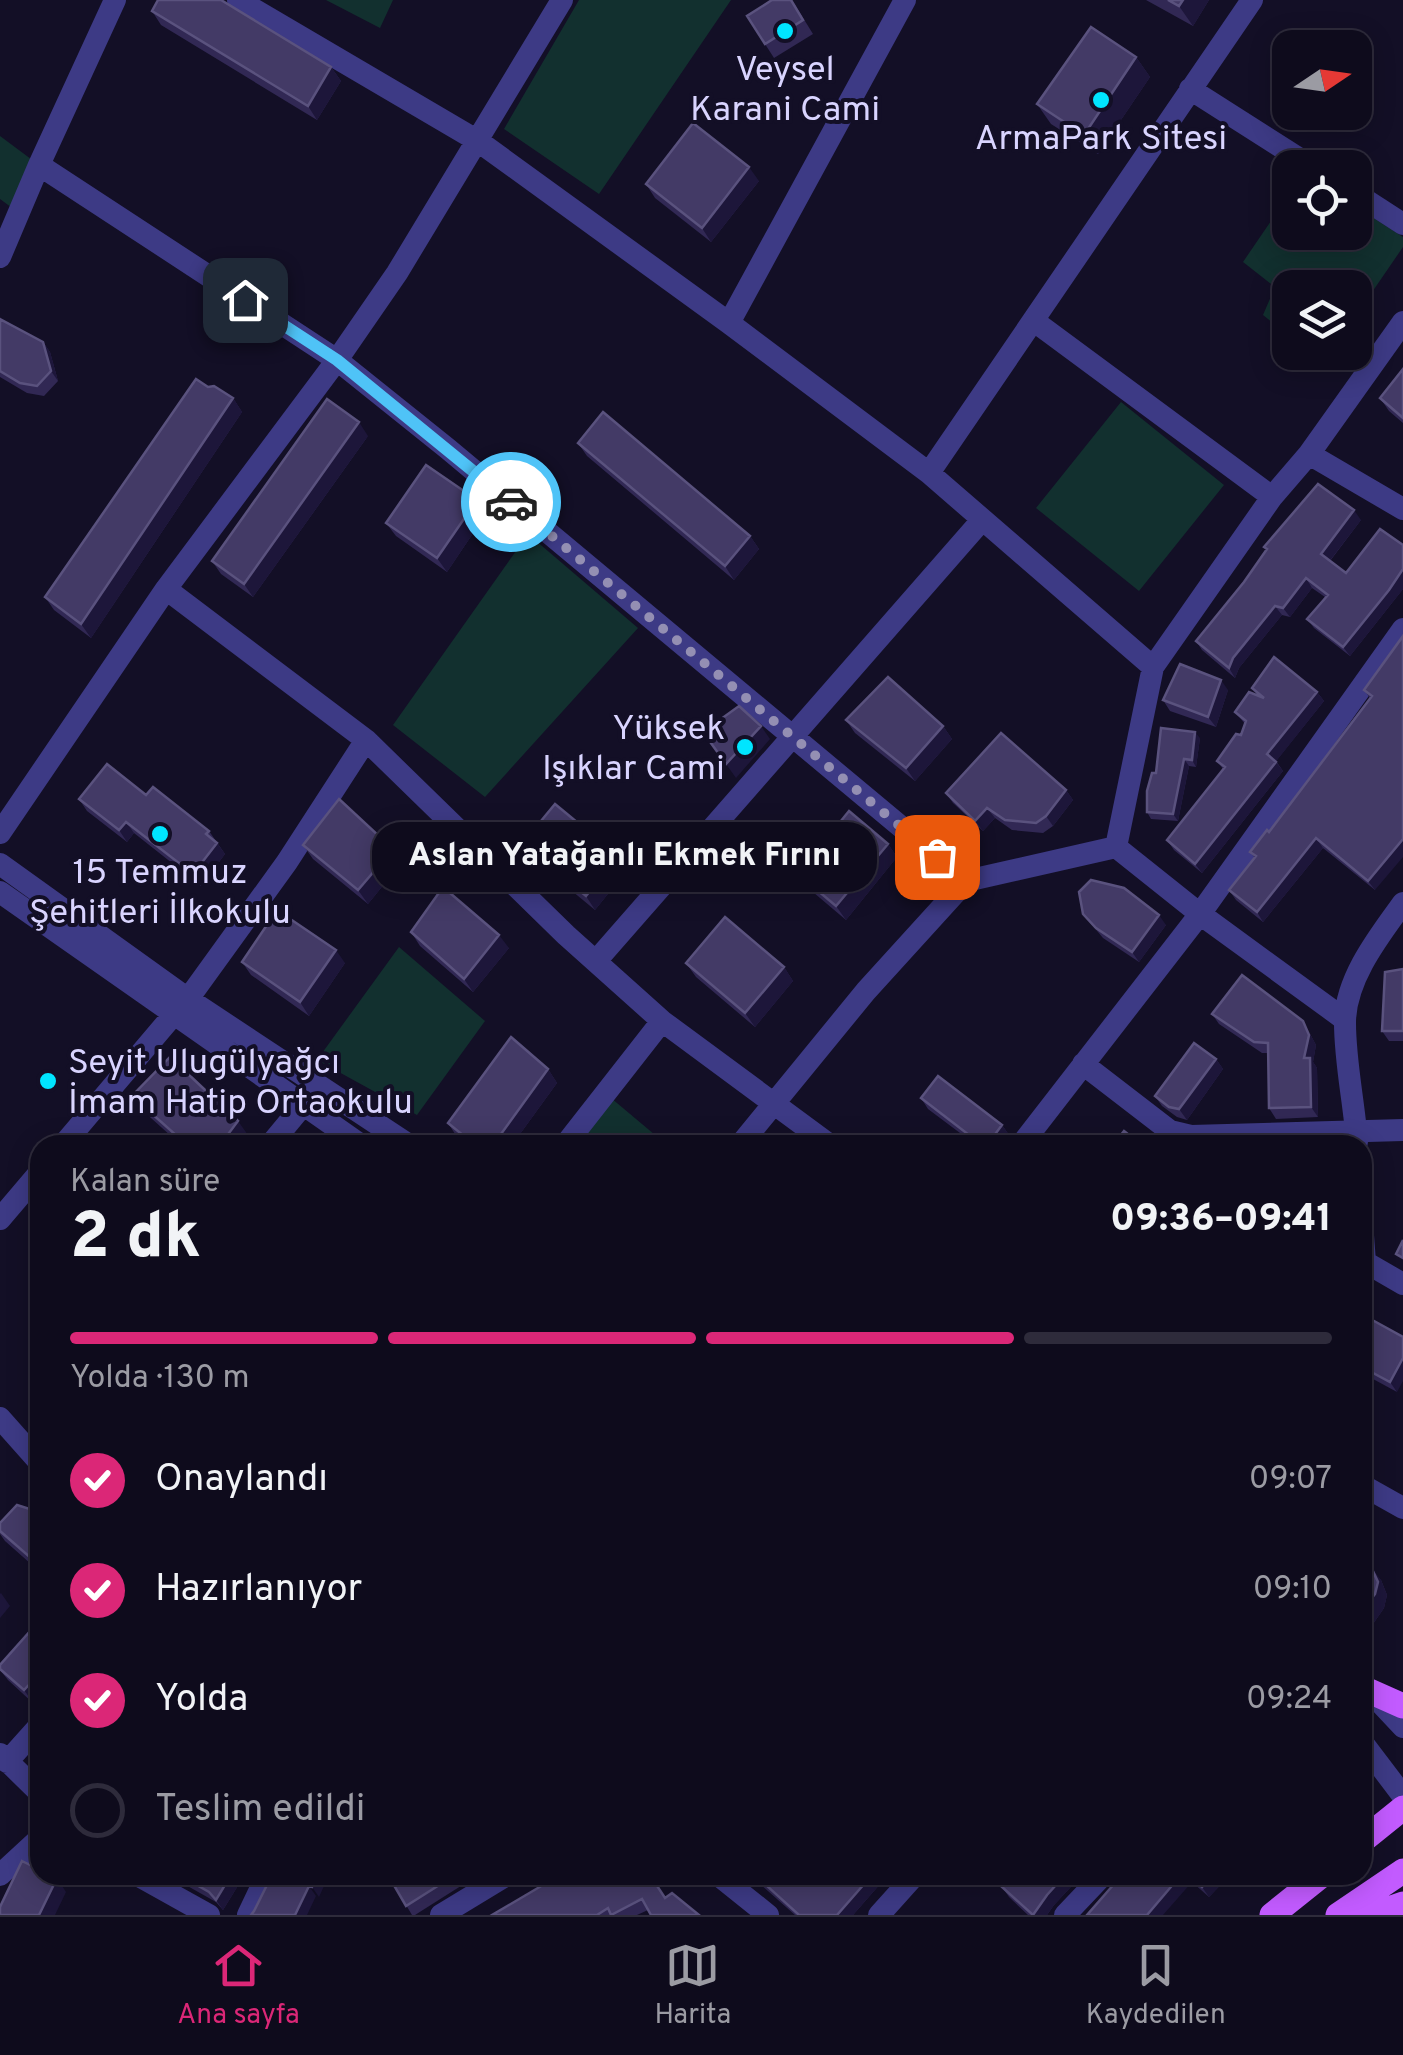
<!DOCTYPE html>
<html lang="tr">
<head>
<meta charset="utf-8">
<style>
  body { margin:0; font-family:Overpass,sans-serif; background:#171425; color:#f1f3f6; height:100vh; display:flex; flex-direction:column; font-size:38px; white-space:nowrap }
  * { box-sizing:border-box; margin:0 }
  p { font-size:32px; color:#9b9ba3 }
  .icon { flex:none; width:55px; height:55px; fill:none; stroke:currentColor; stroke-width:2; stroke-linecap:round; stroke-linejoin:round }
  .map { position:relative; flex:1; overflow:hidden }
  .panel { position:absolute; left:30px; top:1135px; width:1342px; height:750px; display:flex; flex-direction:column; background:#0e0b1c; border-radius:30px; box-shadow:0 5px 25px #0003,0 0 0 2px #2e2b3b }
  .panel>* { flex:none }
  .needle { width:65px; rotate:77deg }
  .fabs { position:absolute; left:1272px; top:30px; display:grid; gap:20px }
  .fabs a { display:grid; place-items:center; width:100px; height:100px; border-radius:20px; background:#0e0b1c; box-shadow:0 5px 25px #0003,0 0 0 2px #2e2b3b; font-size:50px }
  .pin { position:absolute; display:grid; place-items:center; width:85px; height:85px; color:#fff; margin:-42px; border-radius:20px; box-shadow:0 5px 15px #0006 }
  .courier { position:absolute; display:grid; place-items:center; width:100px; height:100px; margin:-50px; border:8px solid #4fc3f7; border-radius:50%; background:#fff; color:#222; box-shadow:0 2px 12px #0007 }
  .bubble { position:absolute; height:70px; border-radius:30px; background:#0e0b1c; box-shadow:0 5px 25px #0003,0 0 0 2px #2e2b3b; font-size:32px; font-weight:800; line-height:70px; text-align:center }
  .overview em { font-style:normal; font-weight:800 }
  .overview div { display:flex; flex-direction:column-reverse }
  .overview { display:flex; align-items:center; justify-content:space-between; height:170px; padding:0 40px }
  h1 { font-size:65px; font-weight:800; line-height:75px }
  .bar { display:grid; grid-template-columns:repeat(4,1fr); gap:15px 10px; align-content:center; height:120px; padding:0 40px }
  .bar i { height:12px; border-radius:8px; background:#2e2b3b }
  .bar .selected { background:#db2777 }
  .bar p { grid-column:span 4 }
  ol { padding:0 40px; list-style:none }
  li { display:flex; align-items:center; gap:30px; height:110px }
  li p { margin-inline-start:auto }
  li .icon { padding:10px; border-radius:50%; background:#db2777; color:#fff; stroke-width:4 }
  li:last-child { color:#9b9ba3 }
  li i { width:55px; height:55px; border:5px solid #2e2b3b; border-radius:50% }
  .dock { display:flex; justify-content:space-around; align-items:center; height:140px; border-top:2px solid #2e2b3b; background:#0e0b1c; font-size:28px; color:#9b9ba3 }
  .dock a { display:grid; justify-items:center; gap:5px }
  .dock .selected { color:#db2777 }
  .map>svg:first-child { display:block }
  .green { fill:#12302f }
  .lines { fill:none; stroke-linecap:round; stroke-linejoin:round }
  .minor { stroke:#3d3a85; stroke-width:22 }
  .major { stroke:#c25bff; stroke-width:25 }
  .wall { fill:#312854 }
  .shaded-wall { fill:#1d163a }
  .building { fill:#433a66; stroke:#5a527e; stroke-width:2.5 }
  .done { stroke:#948fb3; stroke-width:10; stroke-dasharray:0 18 }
  .route { stroke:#4fc3f7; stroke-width:12 }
  .poi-dot { fill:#00e5ff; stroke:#130f26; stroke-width:4 }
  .labels { text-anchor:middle; stroke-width:8; stroke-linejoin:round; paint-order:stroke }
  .poi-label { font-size:35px; fill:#d9d4ff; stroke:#130f26 }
</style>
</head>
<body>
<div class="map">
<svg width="1403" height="1915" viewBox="0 0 1403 1915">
  <rect width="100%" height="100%" fill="#130f26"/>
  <path class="green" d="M326,0H393L380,28Z
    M579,0H731L599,194L504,129Z
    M0,136L39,165L19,213L0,199Z
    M1290,193V232H1355V206L1403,237V247L1355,317V288H1290V337L1263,315L1275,287L1243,262Z
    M1121,402L1224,485L1139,591L1036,508Z
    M528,534L638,628L485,797L393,725Z
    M399,947L485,1021L417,1115L317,1060Z
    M611,1098L667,1145H578Z"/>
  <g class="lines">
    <path class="minor" d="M238,0L478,141L729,323L929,473L1153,667
      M1190,89L1314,168
      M39,165L337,360L448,449L966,881
      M1355,193L1403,224
      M0,257L39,165L115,0
      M1034,321L1272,497
      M729,323L905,0
      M1309,454L1403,509
      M929,473L1252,0
      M166,589L366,740L566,935L662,1021L830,1145
      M0,833L166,589L337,360L397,273L562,0
      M1116,847L1153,667L1272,497L1309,454L1403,322
      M0,864L188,999L409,1145
      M0,892L361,1145
      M596,961L982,520
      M188,999L287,862L366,740
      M1083,1064L1170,1131L1191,1136L1403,1130
      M1357,1142C1354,1102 1345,1062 1345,1023C1345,979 1379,936 1403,903
      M63,1145L175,1013
      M270,1145L304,1104
      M565,1145L662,1021
      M740,1145L866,991L966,881L1116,847L1200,914L1344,1019
      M1021,1145L1200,914L1403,629
      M0,1219L40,1172
      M1362,1222L1365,1262
      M1362,1266L1365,1262L1403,1284
      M0,1418L40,1463
      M1362,1485L1403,1508
      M1371,1693L1403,1727
      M1362,1742L1403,1796
      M0,1754L40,1793
      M7,1762L40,1725
      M0,1875L40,1838
      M137,1875L209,1915
      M718,1875L768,1915
      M248,1915L267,1875
      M441,1915L507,1875
      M879,1915L915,1875
      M1065,1915L1103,1875"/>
    <path class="major" d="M1367,1690L1403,1706
      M1362,1841L1403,1808
      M1272,1915L1322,1875
      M1338,1915L1403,1871
      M1371,1915L1403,1904"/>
  </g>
  <path class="wall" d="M792,0L813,34L774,58L765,44Z
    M1146,0H1209L1193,26Z
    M152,11L331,67L341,81L317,120L161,25Z
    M1136,57L1150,77L1098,154L1051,124L1037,104Z
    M759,181L711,242L655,198L646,184Z
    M0,319L43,342L50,352L58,381L44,396L27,393L0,377Z
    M1403,369V423L1389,411L1380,398Z
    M208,387L233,398L242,412L91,638L54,610L45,597Z
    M368,436L253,597L221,574L212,561Z
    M578,443L750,536L759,549L734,580L587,456Z
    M477,500L486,514L447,572L396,536L386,523Z
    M1361,520L1330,561L1346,573L1403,545V589L1350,656L1314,628L1307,619L1325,597L1312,588L1290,617L1282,615L1239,668L1235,678L1202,650L1196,641L1244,582L1266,550L1264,547Z
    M1403,636L1375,890L1323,848L1263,922L1236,900L1229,890L1255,858L1250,852L1269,832L1370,698L1364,690Z
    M1252,688L1317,692L1324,701L1276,761L1283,771L1202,873L1174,850L1167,840L1223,769L1217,761L1241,735L1245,724L1235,712L1257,695Z
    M1228,690L1216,727L1170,711L1163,700Z
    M846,720L943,726L952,739L915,781L855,733Z
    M1200,738L1196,767L1189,766L1178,821L1151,819L1147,812L1156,773Z
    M1066,790L1073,800L1053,826L1043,833L1012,830L995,818L983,831L953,803L946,793Z
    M146,795L209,831L225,854L201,886L134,833L127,842L87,811L79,799Z
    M522,844L618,856L628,869L595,910L532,858Z
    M888,844L897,857L846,920L807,887L798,874Z
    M303,845L393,849L402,862L368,904L313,859Z
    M1083,914L1166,925L1139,962L1103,938Z
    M411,932L509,948L473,992L420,946Z
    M242,962L345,963L309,1016L251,975Z
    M686,963L784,967L793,981L755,1027L696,977Z
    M1403,969V1041H1389L1382,1031Z
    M1212,1014L1303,1021L1316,1045L1313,1062L1317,1068L1318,1117L1276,1119L1269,1108L1268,1053H1262L1219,1024Z
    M1216,1059L1223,1069L1187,1120L1177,1117L1162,1106L1155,1096Z
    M548,1069L557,1083L512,1145H468L457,1137L448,1123Z
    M132,1096L248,1135L240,1145H181L141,1109Z
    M921,1098L1002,1125L1009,1135L1002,1145H976L928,1109Z
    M1362,1321L1397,1392L1362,1373Z
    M40,1520V1572L5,1541L0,1534V1523Z
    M1362,1562L1381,1580L1387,1595L1384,1608L1373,1624L1362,1627Z
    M40,1620V1697L34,1704L8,1680L0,1670Z
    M168,1875H244V1876L223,1910L216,1902Z
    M388,1875H474L475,1877L415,1915H412Z
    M651,1875L648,1910L637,1915H492L572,1881Z
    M750,1875H896L884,1887L881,1883L853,1915H795Z
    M1014,1875H1082L1054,1905L1047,1915H1028L1009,1897L1002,1887Z
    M1122,1875H1230L1209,1897L1192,1882Z"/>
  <path class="shaded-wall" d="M1183,0H1209L1193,26L1179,6Z
    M1136,57L1150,77L1098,154L1084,135Z
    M331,67L341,81L317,120L308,106Z
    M749,167L759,181L711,242L702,228Z
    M43,342L50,352L58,381L51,371Z
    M233,398L242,412L91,638L81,624Z
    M359,422L368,436L253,597L244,584Z
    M477,500L486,514L447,572L437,558Z
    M1354,510L1361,520L1328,563L1321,554Z
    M750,536L759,549L734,580L725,566Z
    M1403,569V589L1350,656L1343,647Z
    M1306,578L1312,588L1290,617L1283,608Z
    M1275,606L1282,615L1239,668L1235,678L1229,668L1233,658Z
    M1221,680L1228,690L1216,727L1208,717Z
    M1317,692L1324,701L1274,764L1267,754Z
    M761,726L770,739L736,778L726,764Z
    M943,726L952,739L915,781L906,768Z
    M1195,732L1200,738L1196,767L1192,760Z
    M1184,759L1189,766L1178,821L1173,814Z
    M1276,762L1283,771L1202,873L1195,864Z
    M1066,790L1073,800L1053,826L1046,816Z
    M987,808L995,818L983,831L975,821Z
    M126,822L134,833L127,842L119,830Z
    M1316,838L1323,848L1263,922L1257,912Z
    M1403,839V857L1375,890L1368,881Z
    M217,843L225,854L201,886L193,874Z
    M888,844L897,857L846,920L836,906Z
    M393,849L402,862L368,904L358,890Z
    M618,856L628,869L595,910L586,896Z
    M1159,915L1166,925L1139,962L1132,952Z
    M499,935L509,948L473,992L464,979Z
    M336,950L345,963L309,1016L300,1002Z
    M784,967L793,981L755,1027L745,1013Z
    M1303,1021L1316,1045L1313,1062L1317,1068L1318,1117L1311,1107L1304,1058Z
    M1216,1059L1223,1069L1187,1120L1179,1109Z
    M548,1069L557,1083L512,1145H493Z
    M238,1121L248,1135L240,1145H220Z
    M1002,1125L1009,1135L1002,1145H987Z
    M1403,1358V1381L1397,1392L1390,1382Z
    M1371,1567L1381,1580L1387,1595L1384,1608L1373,1624L1364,1611Z
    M1,1593L10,1606L0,1618V1594Z
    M40,1673V1697L34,1704L24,1690Z
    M231,1875L244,1876L223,1910L216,1900Z
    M317,1875H329L319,1897L312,1887Z
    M872,1875H875L881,1883L853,1915H837Z
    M1065,1875H1082L1054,1905L1047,1915H1033L1047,1895Z
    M1181,1875H1187L1192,1882L1163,1915H1147Z
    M1213,1875H1230L1209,1897L1202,1887Z
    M57,1878L66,1892L55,1915H39Z
    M309,1886L316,1896L307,1915H295Z"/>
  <path class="building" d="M158,0H221L331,67L308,106L152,11Z
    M772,0H791L803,20L765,44L747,16Z
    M1168,0H1183L1179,6Z
    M1091,27L1136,57L1084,135L1037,104Z
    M693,123L749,167L702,228L646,184Z
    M0,319L43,342L51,371L37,386L20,383L0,371Z
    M1403,369V418L1380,398Z
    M196,379L208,387L214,386L233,398L81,624L45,597Z
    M327,399L359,422L244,584L212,561Z
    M603,412L750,536L725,566L578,443Z
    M426,465L477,500L437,558L386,523Z
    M1318,484L1354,510L1321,554L1346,573L1380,529L1403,545V569L1389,590L1343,647L1307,619L1328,595L1306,578L1283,608L1275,606L1233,658L1229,668L1196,641L1244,582L1267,549L1264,547Z
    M1403,636V839L1368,881L1316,838L1257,912L1229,890L1256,856L1250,852L1267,830L1269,832L1372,696L1364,690Z
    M1274,657L1317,692L1267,754L1276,762L1195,864L1167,840L1225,767L1217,761L1236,734L1241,735L1246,721L1235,712L1249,692L1264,698L1252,688Z
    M1180,664L1221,680L1208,717L1163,700Z
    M888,677L943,726L906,768L846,720Z
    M739,706L761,726L726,764L703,732Z
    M1161,728L1195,732L1192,760L1184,759L1173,814L1147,812V791L1152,773H1156Z
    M1001,733L1066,790L1046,816L1036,823L1005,820L987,808L975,821L946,793Z
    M107,764L146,795L153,787L209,831L206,834L217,843L193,874L126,822L119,830L79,799Z
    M339,799L393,849L358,890L303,845Z
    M555,804L618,856L586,896L522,844Z
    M849,811L888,844L836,906L798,874Z
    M1091,880L1124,888L1159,915L1132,952L1096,928L1083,914L1079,892Z
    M443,887L499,935L464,979L411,932Z
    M277,910L336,950L300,1002L242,962Z
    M725,917L784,967L745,1013L686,963Z
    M1403,969V1031H1382L1385,972Z
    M1242,975L1303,1021L1309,1035L1304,1058H1310L1311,1107L1269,1108L1268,1043L1254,1042L1212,1014Z
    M511,1037L548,1069L493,1145H475L448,1123Z
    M1194,1043L1216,1059L1179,1109L1169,1107L1155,1096Z
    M170,1057L238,1121L220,1145H187L132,1096Z
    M938,1076L1002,1125L987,1145H982L921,1098Z
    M1124,1131L1142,1145H1113Z
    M1403,1240V1258L1396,1254Z
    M1365,1316L1403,1337V1358L1390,1382L1362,1367V1321Z
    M17,1505L30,1509L40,1520V1566L0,1531V1523Z
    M1362,1562L1371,1567L1378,1582L1375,1594L1362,1611Z
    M40,1620V1673L24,1690L0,1669V1665Z
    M22,1861L40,1870V1875H51L57,1878L39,1915H0V1907Z
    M179,1875H231L216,1900L209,1892Z
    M272,1875H317L312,1887L309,1886L295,1915H251L254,1911Z
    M388,1875H455L406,1906Z
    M560,1875H567L571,1882L577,1875H650L665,1898L672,1893L699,1915H651L642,1899L611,1915L608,1908L597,1915H492Z
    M755,1875H872L837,1915H799Z
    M1014,1875H1065L1047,1895L1033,1915L1002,1887Z
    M1122,1875H1181L1147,1915H1087Z
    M1189,1875H1213L1202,1887Z"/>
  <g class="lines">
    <path class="done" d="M511,502L937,857"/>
    <path class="route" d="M245,300L337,360L511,502"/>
  </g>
  <g class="poi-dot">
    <circle cx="785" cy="31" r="10"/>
    <circle cx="1101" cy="100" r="10"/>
    <circle cx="745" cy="747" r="10"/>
    <circle cx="160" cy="834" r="10"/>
    <circle cx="48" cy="1081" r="10"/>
  </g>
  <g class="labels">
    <g class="poi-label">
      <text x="785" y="80">Veysel<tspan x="785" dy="40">Karani Cami</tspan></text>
      <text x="1101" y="149">ArmaPark Sitesi</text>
      <text x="725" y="739" text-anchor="end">Yüksek<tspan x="725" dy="40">Işıklar Cami</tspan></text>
      <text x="160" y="883">15 Temmuz<tspan x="160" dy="40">Şehitleri İlkokulu</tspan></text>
      <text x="68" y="1073" text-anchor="start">Seyit Ulugülyağcı<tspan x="68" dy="40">İmam Hatip Ortaokulu</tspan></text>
    </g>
  </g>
</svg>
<div class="fabs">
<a><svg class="needle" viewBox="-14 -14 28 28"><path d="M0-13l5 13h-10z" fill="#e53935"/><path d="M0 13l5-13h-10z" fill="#9b9ba3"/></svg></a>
<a><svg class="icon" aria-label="locate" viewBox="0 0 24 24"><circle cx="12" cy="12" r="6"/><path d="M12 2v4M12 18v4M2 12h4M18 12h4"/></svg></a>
<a><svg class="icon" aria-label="layers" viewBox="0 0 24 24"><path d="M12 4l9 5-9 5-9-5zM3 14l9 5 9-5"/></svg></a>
</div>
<div class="pin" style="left:937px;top:857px;background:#ea580c"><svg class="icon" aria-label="bag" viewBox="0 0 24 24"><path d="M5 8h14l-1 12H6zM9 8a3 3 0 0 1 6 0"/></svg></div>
<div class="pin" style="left:245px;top:300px;background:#1f2937"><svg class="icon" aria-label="home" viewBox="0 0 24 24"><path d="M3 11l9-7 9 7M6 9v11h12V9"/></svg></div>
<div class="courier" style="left:511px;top:502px"><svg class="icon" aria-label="car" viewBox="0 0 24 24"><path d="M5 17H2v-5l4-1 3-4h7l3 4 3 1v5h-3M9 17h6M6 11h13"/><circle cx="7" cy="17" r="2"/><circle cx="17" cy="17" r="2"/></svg></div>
<div class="bubble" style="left:372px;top:822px;width:505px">Aslan Yatağanlı Ekmek Fırını</div>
<section class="panel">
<div class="overview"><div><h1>2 dk</h1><p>Kalan süre</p></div><em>09:36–09:41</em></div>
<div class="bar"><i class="selected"></i><i class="selected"></i><i class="selected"></i><i></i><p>Yolda · 130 m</p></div>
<ol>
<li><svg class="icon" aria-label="check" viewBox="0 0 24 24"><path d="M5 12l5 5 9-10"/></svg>Onaylandı<p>09:07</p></li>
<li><svg class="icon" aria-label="check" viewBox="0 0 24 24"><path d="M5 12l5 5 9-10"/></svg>Hazırlanıyor<p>09:10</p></li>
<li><svg class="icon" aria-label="check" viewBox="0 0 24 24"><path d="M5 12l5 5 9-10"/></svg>Yolda<p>09:24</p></li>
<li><i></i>Teslim edildi</li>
</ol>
</section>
</div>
<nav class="dock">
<a class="selected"><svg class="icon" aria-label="home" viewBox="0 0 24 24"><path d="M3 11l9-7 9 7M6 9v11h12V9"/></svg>Ana sayfa</a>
<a><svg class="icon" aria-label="map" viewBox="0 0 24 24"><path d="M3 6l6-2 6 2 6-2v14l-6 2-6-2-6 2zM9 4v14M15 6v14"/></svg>Harita</a>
<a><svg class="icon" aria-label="saved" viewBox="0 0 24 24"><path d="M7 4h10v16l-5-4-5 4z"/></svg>Kaydedilen</a>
</nav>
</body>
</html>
